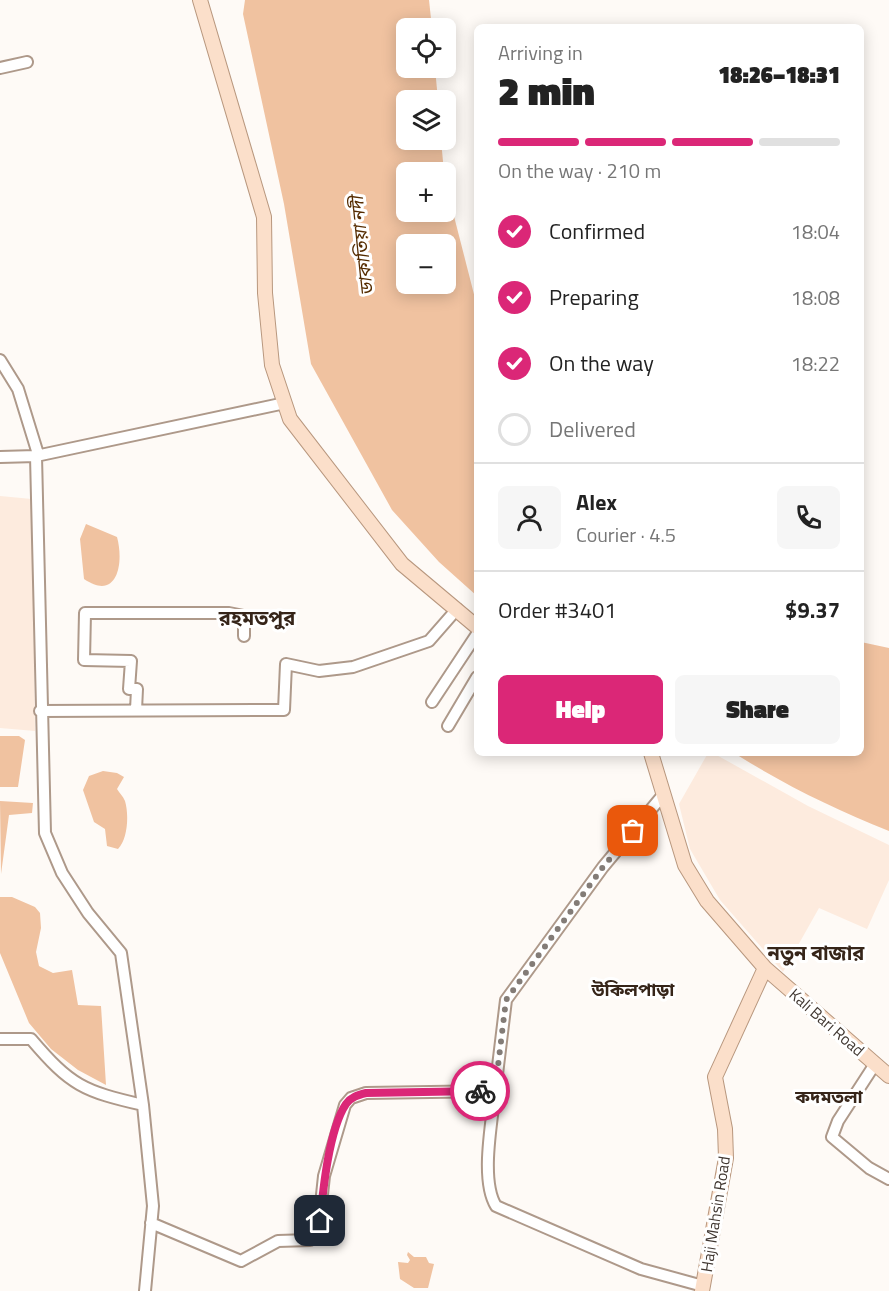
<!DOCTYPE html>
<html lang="en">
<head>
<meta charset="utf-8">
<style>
  body { margin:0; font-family:"Titillium Web","Noto Sans Bengali",sans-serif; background:#f6f6f6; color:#222; height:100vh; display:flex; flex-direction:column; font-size:22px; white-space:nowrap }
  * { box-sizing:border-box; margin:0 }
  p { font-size:20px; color:#767676 }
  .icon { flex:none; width:33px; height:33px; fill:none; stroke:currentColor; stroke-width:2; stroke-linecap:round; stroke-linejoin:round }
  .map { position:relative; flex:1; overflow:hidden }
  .side { position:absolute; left:474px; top:24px; width:390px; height:732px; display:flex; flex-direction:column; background:#fff; border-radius:9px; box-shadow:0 3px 15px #0003 }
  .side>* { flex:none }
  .buttons { position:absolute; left:396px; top:18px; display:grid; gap:12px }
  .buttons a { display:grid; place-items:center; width:60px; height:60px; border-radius:9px; background:#fff; box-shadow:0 3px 15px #0003; font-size:30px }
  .pin { position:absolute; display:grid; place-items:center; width:51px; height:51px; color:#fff; margin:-26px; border-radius:12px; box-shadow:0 3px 9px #0006 }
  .courier { position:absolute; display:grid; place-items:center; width:60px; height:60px; margin:-30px; border:4px solid #db2777; border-radius:50%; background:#fff; color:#222; box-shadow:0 2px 8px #0007 }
  .summary em { font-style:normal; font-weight:800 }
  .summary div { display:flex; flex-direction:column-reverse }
  .summary { display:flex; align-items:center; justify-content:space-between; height:102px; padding:0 24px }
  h1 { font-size:39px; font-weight:800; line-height:45px }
  .bar { display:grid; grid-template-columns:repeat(4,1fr); gap:9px 6px; align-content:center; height:72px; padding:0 24px }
  .bar i { height:8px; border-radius:4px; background:#e0e0e0 }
  .bar .on { background:#db2777 }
  .bar p { grid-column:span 4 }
  .line { display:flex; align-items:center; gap:15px; padding:0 24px; border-top:2px solid #e0e0e0 }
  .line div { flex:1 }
  .round { display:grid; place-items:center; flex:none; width:63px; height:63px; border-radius:9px; background:#f6f6f6 }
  ol { padding:0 24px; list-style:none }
  li { display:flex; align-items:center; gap:18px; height:66px }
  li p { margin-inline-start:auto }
  li .icon { padding:6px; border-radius:50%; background:#db2777; color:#fff; stroke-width:4 }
  li:last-child { color:#767676 }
  li i { width:33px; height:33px; border:3px solid #e0e0e0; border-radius:50% }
  .button { display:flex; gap:12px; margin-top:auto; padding:12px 24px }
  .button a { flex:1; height:69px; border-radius:9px; background:#db2777; color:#fff; font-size:24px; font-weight:800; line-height:69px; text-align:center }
  .button a+a { background:#f6f6f6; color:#222 }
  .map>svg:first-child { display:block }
  .built { fill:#fdebde }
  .water { fill:#f0c2a0; fill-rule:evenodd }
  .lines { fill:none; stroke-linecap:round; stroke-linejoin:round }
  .minor-casing { stroke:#ae998a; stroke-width:14 }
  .major-casing { stroke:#b8977e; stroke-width:16 }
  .minor { stroke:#fff; stroke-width:10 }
  .major { stroke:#fbdfca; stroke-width:14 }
  .done { stroke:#837c77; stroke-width:6; stroke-dasharray:0 10.8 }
  .route { stroke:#db2777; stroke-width:8 }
  .labels { text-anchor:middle; stroke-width:6; stroke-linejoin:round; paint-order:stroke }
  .street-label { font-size:16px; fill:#413832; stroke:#fff }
  .water-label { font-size:18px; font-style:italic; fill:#552c01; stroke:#fff }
  .neighbourhood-label { font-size:18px; font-weight:bold; fill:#362519; stroke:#fff }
  .quarter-label { font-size:20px; font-weight:bold; fill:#362519; stroke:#fff }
</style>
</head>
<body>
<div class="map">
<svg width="889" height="1291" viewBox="0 0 889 1291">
  <rect width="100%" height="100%" fill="#fefaf6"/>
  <path class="built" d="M0,496L32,499L35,731L0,728Z
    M708,753H713L808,806L889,845V880L867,929L819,908L783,972L720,900L690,849L679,804Z"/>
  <path class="water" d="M245,0H429L432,28H406V68H435L438,100H406V140H441L444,172H406V212H446V185L477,306V596L439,562L392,510L311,364L284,204L243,14ZM446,244V284H406V244Z
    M86,524L117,537C124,562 118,602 84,579L80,539Z
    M861,642L889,648V831C834,809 783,784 734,753H861Z
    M0,736H19L25,740L18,787H0Z
    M103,771L117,773L124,777L117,789C120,794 123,796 125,801C129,814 128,839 118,849L107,846L105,829L94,822L83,790L89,776Z
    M0,801L33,803L32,813L9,815L1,874Z
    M0,897H12L35,907L40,913L41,928L36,952L39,966L53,973L72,970L78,1005L101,1006L106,1085L78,1070L51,1049L29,1023L0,953Z
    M408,1252L414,1257H426L429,1263L434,1264L428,1288H414L400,1279L398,1262L408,1263L410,1260L407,1255Z"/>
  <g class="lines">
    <defs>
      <path id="minor" d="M0,68L27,62
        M0,360L18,389L38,454
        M36,456L45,833L62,873L88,913L121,953L143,1105L153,1206L145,1291
        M0,457L36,456L285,403
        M432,702L477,634
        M136,710L137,689H129L131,661L84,660L85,613H229L244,616V636
        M40,711L284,710L286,664L319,671L353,667L429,641L457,609
        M448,726L477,677
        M0,1039H31C71,1086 83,1091 143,1105
        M875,1064L838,1121L832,1137L869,1168L889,1179
        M495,1091C492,1122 480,1180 496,1206L641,1269L703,1286
        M151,1223L241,1261L278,1241L310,1240L318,1232L324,1176L345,1105L351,1098L366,1093L495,1091L506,1000L603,867L663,795"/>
      <path id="major" d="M200,0L264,217L265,293L272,365L290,419L402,564L477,627
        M651,753L685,865L707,901L765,968L889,1076
        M702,1291L726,1158L725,1129L715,1077L765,968"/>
    </defs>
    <use href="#minor" class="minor-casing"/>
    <use href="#major" class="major-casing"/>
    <use href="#minor" class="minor"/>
    <use href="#major" class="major"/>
  </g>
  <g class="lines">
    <path class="done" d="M480,1091H495L506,1000L603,867L633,831"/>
    <path class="route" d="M320,1221C323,1190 329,1129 346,1104C351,1097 358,1095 366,1093L480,1091"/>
  </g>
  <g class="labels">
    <g class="street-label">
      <text transform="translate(827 1022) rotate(41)" y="6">Kali Bari Road</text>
      <text transform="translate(715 1214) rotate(-81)" y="6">Haji Mahsin Road</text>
    </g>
    <g class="water-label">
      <text transform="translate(362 246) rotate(-96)" y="6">ডাকাতিয়া নদী</text>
    </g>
    <g class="neighbourhood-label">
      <text x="633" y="996">উকিলপাড়া</text>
      <text x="829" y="1103">কদমতলা</text>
    </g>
    <g class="quarter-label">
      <text x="257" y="625">রহমতপুর</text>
      <text x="816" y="960">নতুন বাজার</text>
    </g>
  </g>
</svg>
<div class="buttons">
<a><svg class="icon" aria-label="locate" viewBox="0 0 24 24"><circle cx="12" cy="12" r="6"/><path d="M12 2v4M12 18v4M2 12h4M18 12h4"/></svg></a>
<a><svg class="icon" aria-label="layers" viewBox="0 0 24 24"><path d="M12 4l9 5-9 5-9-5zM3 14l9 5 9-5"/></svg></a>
<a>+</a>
<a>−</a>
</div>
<div class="pin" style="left:633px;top:831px;background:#ea580c"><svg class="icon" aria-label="bag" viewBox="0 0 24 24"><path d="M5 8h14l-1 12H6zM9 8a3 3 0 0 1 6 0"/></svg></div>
<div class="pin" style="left:320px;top:1221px;background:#1f2937"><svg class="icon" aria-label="home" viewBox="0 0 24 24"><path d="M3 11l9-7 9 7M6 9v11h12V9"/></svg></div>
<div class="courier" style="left:480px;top:1091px"><svg class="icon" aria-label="bike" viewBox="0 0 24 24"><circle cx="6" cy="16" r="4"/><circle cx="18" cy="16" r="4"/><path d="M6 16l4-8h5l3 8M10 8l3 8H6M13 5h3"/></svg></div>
<section class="side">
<div class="summary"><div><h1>2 min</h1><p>Arriving in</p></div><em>18:26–18:31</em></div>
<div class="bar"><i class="on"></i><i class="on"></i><i class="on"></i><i></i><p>On the way · 210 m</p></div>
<ol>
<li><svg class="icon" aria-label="check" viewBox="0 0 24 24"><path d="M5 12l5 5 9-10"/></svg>Confirmed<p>18:04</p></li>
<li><svg class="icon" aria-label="check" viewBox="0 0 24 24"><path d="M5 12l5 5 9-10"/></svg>Preparing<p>18:08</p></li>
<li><svg class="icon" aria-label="check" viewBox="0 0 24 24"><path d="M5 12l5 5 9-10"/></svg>On the way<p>18:22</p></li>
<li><i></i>Delivered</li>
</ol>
<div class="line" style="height:108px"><a class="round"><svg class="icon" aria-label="person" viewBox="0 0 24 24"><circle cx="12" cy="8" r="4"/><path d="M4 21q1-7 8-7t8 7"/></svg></a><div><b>Alex</b><p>Courier · 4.5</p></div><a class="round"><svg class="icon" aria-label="phone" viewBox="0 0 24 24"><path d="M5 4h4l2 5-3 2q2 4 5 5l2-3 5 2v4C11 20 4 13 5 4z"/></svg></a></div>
<div class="line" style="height:78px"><div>Order #3401</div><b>$9.37</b></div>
<div class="button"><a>Help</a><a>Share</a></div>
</section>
</div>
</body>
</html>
